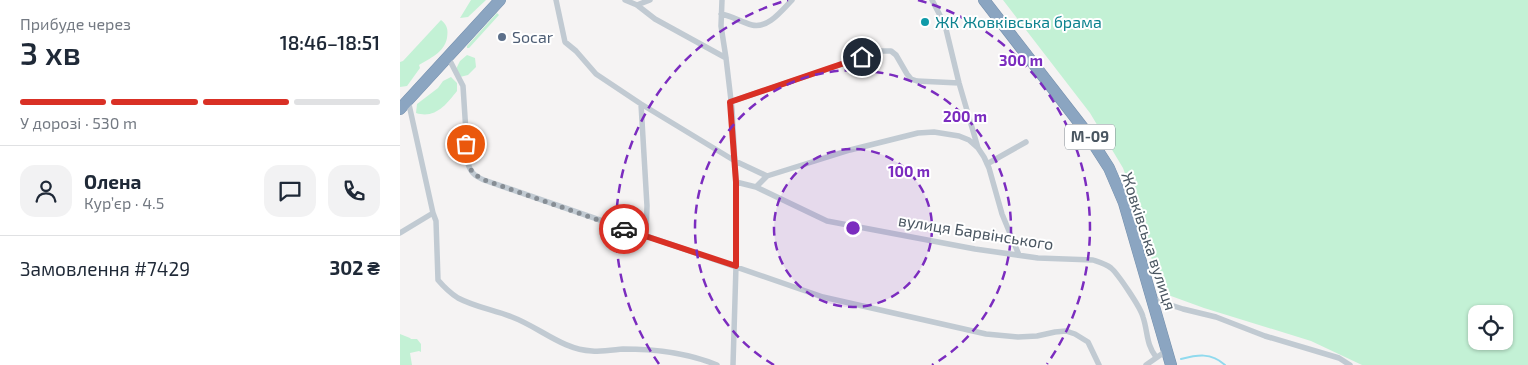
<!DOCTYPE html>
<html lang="uk">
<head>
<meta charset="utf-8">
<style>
  body { margin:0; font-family:"Exo 2",sans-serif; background:#f2f2f3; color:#1f2937; height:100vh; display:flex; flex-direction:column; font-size:19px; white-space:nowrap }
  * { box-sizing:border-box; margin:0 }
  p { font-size:16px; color:#747a83 }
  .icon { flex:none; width:28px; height:28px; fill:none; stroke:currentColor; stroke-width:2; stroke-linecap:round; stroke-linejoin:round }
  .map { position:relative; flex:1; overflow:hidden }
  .side { display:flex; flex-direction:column; background:#fff; width:400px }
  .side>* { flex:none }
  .controls { position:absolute; left:1068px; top:305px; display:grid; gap:10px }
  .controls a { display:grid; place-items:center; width:45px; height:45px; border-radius:10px; background:#fff; box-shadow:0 1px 4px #0004; font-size:25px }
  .pin { position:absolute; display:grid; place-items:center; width:42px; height:42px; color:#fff; margin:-21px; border:2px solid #fff; border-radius:50%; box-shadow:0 1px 5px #0007 }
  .courier { position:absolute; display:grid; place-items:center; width:50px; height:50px; margin:-25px; border:4px solid #d93025; border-radius:50%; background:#fff; color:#222; box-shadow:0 1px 6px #0007 }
  .summary em { font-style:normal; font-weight:600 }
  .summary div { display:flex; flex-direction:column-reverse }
  .summary { display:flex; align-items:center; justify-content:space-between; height:85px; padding:0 20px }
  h1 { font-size:32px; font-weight:600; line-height:38px }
  .bar { display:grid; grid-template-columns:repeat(4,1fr); gap:8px 5px; align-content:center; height:60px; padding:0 20px }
  .bar i { height:6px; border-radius:4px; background:#e0e1e3 }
  .bar .active { background:#d93025 }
  .bar p { grid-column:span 4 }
  .line { display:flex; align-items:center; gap:12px; padding:0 20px; border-top:1px solid #e0e1e3 }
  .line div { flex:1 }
  .round { display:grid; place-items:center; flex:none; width:52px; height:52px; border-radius:15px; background:#f2f2f3 }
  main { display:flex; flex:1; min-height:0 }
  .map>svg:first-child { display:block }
  .green { fill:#c3f1d5; fill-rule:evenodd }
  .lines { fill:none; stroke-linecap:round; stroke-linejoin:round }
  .stream { stroke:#90daee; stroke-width:2 }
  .highway-casing { stroke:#7690ad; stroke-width:12 }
  .street { stroke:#c1cad2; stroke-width:5.5 }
  .highway { stroke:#8ba5c1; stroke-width:11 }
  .done { stroke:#868d94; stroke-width:5; stroke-dasharray:0 9 }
  .route { stroke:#d93025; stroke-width:6 }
  .ring { fill:none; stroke:#7b2cbf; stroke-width:2.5; stroke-dasharray:9 6 }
  .culture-dot { fill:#0f9aa8; stroke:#fff; stroke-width:2 }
  .service-dot { fill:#5c6f8a; stroke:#fff; stroke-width:2 }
  .labels { text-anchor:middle; stroke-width:4; stroke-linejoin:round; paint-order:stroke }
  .shield { fill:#fff; stroke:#808990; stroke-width:1 }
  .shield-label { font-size:15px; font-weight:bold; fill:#4a5661 }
  .culture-label { font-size:16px; fill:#0d838f; stroke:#fff; text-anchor:start }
  .service-label { font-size:16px; fill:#4e5e75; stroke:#fff; text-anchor:start }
  .street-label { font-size:16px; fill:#4a5661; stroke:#fff }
  .centre { fill:#7b2cbf; stroke:#fff; stroke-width:2.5 }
  .ring-label { font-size:15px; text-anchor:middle; font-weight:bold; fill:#7b2cbf; stroke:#fff; stroke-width:4; stroke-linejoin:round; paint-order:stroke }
</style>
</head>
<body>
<main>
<section class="side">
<div class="summary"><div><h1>3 хв</h1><p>Прибуде через</p></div><em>18:46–18:51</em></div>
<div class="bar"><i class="active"></i><i class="active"></i><i class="active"></i><i></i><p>У дорозі · 530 m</p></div>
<div class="line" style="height:90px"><a class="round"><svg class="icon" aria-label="person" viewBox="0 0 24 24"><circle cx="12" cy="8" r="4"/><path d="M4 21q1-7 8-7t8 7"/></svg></a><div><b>Олена</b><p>Кур’єр · 4.5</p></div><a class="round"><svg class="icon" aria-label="chat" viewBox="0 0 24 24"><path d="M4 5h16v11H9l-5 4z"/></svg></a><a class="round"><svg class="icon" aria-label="phone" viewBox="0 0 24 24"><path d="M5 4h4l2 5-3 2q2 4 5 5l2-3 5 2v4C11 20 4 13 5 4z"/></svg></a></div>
<div class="line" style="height:65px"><div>Замовлення #7429</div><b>302 ₴</b></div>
</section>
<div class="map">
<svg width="1128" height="365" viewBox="0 0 1128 365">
  <rect width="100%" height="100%" fill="#f5f3f3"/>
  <path class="green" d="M71,0H86L68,17L60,18Z
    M603,0H1128V365H962L911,341L804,308L771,296L760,290L741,219L723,168L690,113ZM1076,314H1104V341H1076Z
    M97,13L99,15L69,48H67V46Z
    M41,20C48,26 48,30 47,38C44,53 30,58 19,65L20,68L7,86L0,87V62L3,61Z
    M67,55L75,58L76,67L68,75L60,77L56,69L60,61Z
    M51,77L57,83V91C46,105 35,119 16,113L17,104L38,88L43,81Z
    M0,334L10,338L11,339H17L21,344V352L19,351L10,353L12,365H0Z"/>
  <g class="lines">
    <path class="stream" d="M781,359C797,355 811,352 825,365"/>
    <defs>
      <path id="highway" d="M584,0L684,129L709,168L724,203L771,365
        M0,109L100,0"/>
    </defs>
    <use href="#highway" class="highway-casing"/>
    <path class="street" d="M156,0L165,42L176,51L196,74L241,104L335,161L367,176L450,150L518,133L534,132L559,136L569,140L578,148L584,157L589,168L602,214L619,255
      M225,0L237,5L255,19L326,58
      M322,0L321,26L326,58L332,109L336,182V266L333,365
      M532,0L545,25L559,83L578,148
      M237,5L250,0
      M321,14C332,16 341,22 352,25C368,29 382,10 392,0
      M48,57L63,86L68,164C71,173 75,176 84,180L423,297L586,334L618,337L637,336L655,332L666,331L675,334L688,342L699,365
      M8,100L33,213L36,221L38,280C44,287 50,293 58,298C75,307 94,310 112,317C139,327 163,350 192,351C202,352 213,350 223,349C254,349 288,353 317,365
      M330,102L481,51H491L496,55L507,74L511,79L517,81L559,83
      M241,104L247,206L246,237
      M587,164L626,142
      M367,176L356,187L427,221L575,249L638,258L693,260C699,262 706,264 711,268C718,274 741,308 743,317C748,332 746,344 756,357
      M336,182L356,187
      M0,233L33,213
      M752,299L783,309L816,317L865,336L939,358L950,365
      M746,365L766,351"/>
    <use href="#highway" class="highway"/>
  </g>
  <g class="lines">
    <path class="done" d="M66,144C68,163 66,171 84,180L224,229"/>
    <path class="route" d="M224,229L336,266V182L330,102L462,57"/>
  </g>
  <circle cx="453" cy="228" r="79" fill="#7b2cbf" fill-opacity=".12"/>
  <g class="ring">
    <circle cx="453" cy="228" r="79"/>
    <path d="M374 365A158 158 0 1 1 532 365"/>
    <path d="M259 364A237 237 0 0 1 388 0M518 0A237 237 0 0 1 647 364"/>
  </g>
  <circle class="culture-dot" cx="525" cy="22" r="5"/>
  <circle class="service-dot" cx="102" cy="37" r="5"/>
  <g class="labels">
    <rect class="shield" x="665" y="124.5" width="50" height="25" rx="4"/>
    <g class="shield-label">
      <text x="690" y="142">М-09</text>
    </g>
    <g class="culture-label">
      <text x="535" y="28">ЖК Жовківська брама</text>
    </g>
    <g class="service-label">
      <text x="112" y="43">Socar</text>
    </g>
    <g class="street-label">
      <text transform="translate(576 232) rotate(9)" y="6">вулиця Барвінського</text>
      <text transform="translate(749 241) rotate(72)" y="6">Жовківська вулиця</text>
    </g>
  </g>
  <circle cx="453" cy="228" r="8" class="centre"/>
  <g class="ring-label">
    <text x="621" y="66">300 m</text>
    <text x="565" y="122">200 m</text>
    <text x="509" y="177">100 m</text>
  </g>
</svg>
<div class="controls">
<a><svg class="icon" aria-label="locate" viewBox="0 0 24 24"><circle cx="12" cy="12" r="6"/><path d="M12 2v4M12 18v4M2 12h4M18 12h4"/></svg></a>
</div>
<div class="pin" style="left:66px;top:144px;background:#ea580c"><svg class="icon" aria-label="bag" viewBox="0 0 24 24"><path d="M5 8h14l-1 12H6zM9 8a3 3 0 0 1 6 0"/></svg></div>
<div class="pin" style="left:462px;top:57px;background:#1f2937"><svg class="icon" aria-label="home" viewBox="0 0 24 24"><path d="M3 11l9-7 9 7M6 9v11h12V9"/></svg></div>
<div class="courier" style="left:224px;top:229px"><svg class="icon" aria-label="car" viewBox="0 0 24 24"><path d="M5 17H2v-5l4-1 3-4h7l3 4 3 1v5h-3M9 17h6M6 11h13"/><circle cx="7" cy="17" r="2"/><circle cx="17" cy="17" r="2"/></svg></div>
</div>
</main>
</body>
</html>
